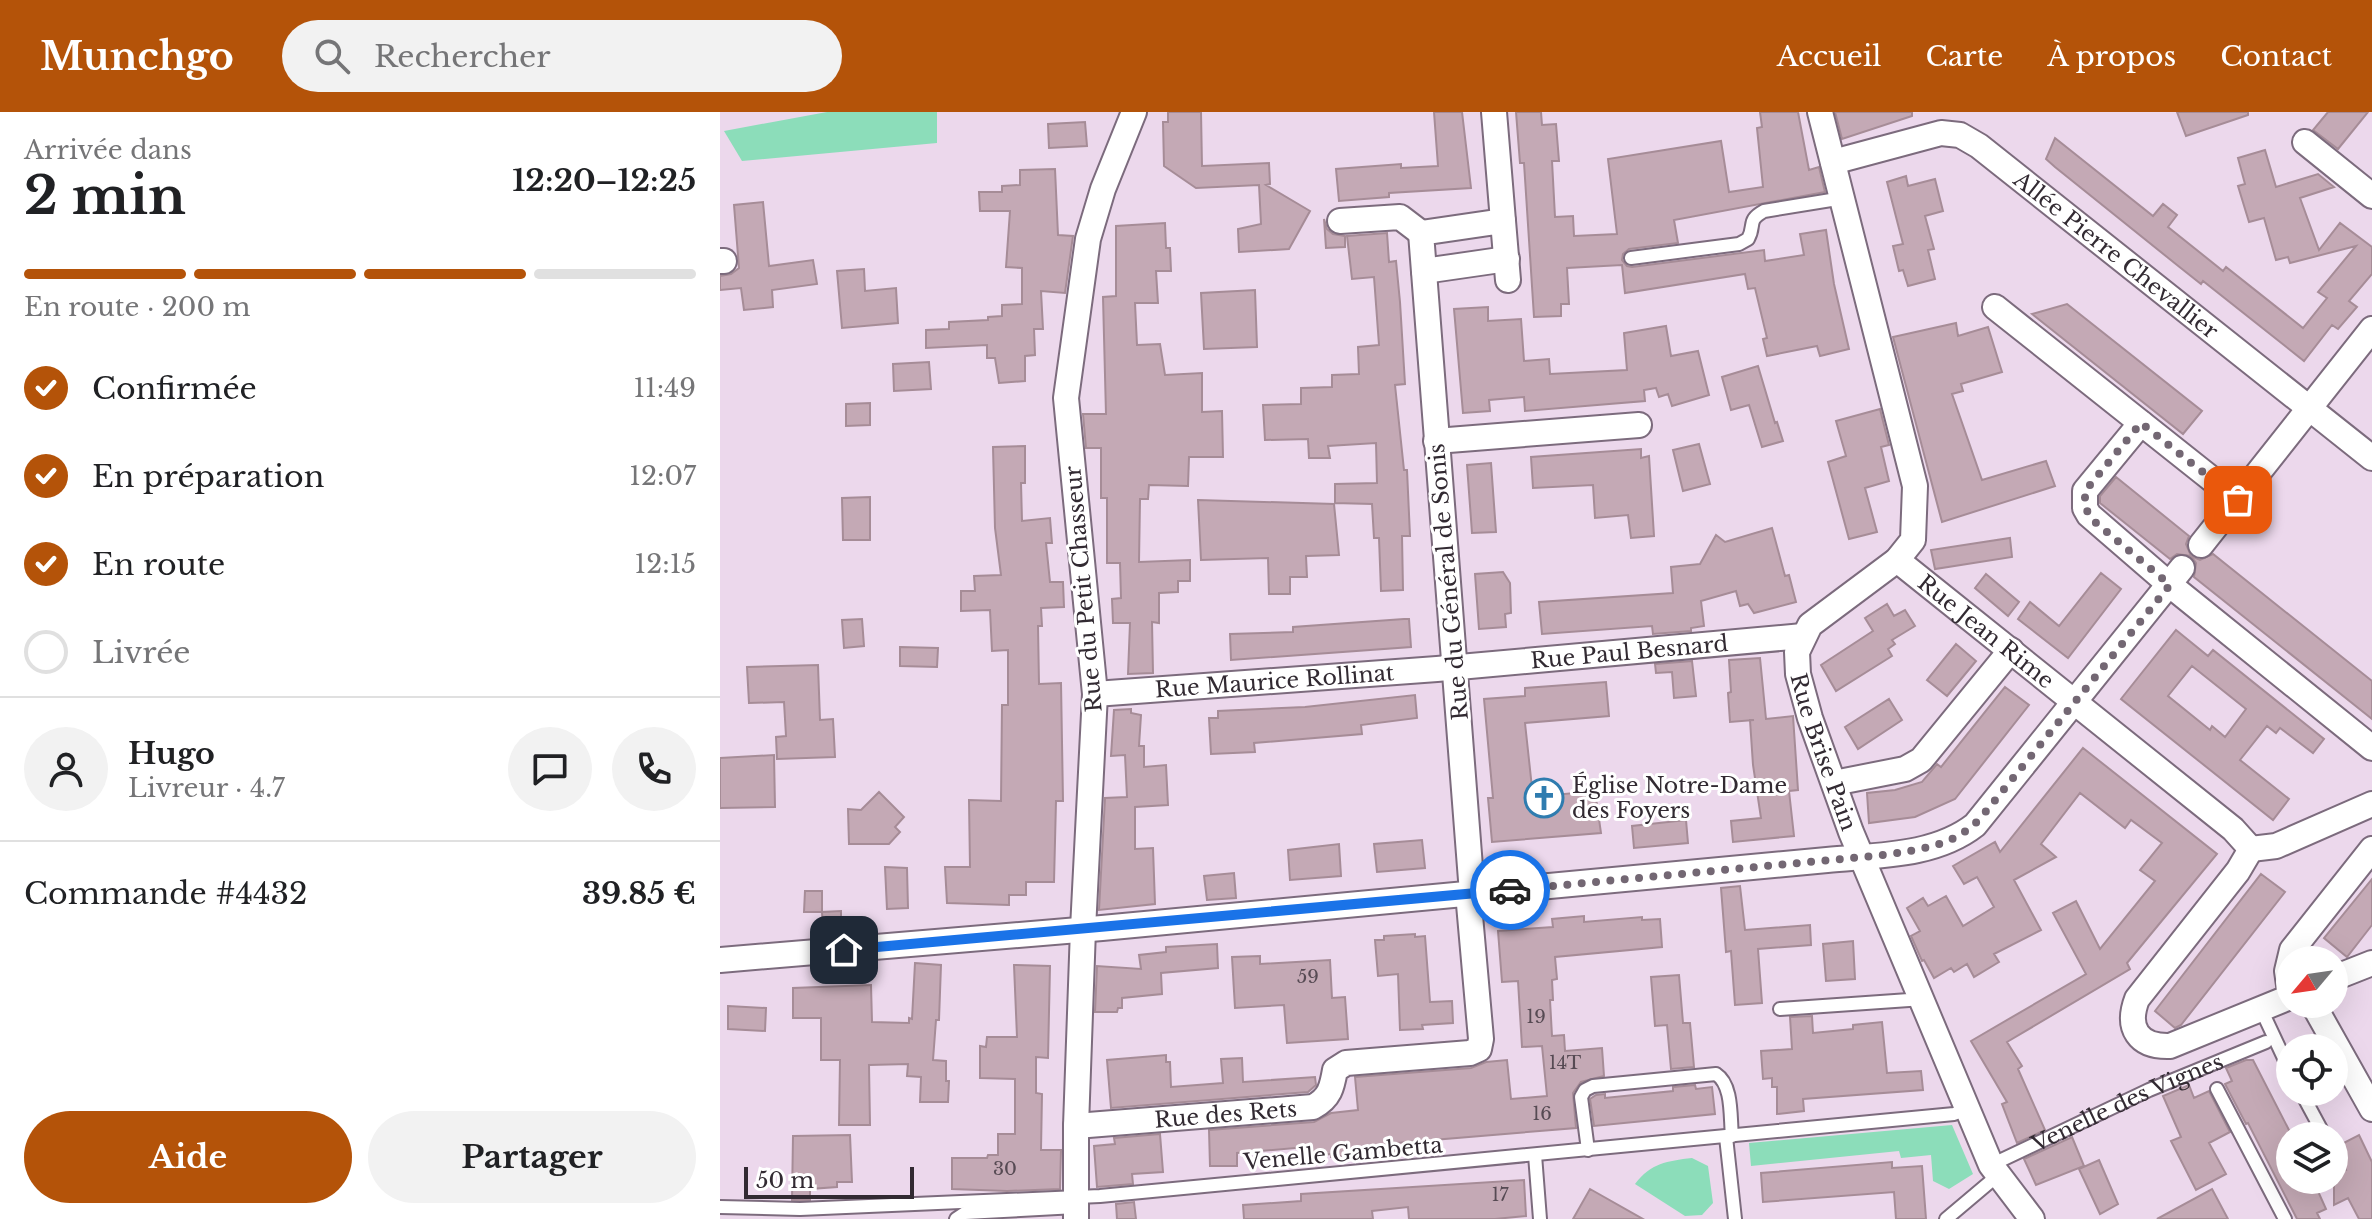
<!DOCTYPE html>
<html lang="fr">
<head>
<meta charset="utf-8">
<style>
  body { margin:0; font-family:"Libre Baskerville",serif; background:#f2f2f2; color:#202124; height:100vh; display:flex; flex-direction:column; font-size:30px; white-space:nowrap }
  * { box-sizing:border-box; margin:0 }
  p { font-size:26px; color:#757577 }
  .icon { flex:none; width:44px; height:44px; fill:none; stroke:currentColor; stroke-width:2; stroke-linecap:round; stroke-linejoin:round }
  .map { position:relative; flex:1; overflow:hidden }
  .sheet { display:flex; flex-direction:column; background:#fff; width:720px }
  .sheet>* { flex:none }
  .needle { width:52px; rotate:241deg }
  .buttons { position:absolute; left:1556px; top:834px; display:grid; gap:16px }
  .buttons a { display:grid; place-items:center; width:72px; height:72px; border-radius:50%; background:#fff; box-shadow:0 8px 32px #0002; font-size:40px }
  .scale { position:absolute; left:24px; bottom:20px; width:170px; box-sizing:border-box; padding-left:8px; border:4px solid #322a32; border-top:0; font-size:22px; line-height:28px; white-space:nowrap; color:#322a32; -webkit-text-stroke:6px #fff; paint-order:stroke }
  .pin { position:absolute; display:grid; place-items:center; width:68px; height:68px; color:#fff; margin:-34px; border-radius:16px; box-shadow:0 4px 12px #0006 }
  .courier { position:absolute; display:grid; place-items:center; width:80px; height:80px; margin:-40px; border:6px solid #1a73e8; border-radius:50%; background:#fff; color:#222; box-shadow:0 2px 10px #0007 }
  .overview em { font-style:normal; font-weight:800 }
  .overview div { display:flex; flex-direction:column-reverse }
  .overview { display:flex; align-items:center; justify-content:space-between; height:136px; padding:0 24px }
  h1 { font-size:52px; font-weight:800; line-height:60px }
  .bar { display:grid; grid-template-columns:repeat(4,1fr); gap:12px 8px; align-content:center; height:96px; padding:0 24px }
  .bar i { height:10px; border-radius:6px; background:#e0e0e0 }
  .bar .on { background:#b45309 }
  .bar p { grid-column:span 4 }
  .line { display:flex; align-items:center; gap:20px; padding:0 24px; border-top:2px solid #e0e0e0 }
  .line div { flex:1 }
  .round { display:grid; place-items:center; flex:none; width:84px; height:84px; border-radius:42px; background:#f2f2f2 }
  ol { padding:0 24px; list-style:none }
  li { display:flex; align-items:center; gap:24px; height:88px }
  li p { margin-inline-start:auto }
  li .icon { padding:8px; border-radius:50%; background:#b45309; color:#fff; stroke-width:4 }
  li:last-child { color:#757577 }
  li i { width:44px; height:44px; border:4px solid #e0e0e0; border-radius:50% }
  .primary-button { display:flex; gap:16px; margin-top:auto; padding:16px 24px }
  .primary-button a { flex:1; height:92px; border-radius:48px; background:#b45309; color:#fff; font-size:32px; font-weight:800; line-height:92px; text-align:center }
  .primary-button a+a { background:#f2f2f2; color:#202124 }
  header { display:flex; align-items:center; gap:48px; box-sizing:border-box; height:112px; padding:0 40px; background:#b45309; color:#fff }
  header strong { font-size:38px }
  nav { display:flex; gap:44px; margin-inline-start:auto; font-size:28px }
  .search { width:560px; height:72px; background:#f2f2f2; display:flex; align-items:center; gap:20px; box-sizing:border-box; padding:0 28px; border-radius:44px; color:#757577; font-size:30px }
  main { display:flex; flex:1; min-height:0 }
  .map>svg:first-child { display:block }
  .green { fill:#8cddba }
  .building { fill:#c4a9b5; stroke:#a68c97; stroke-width:2; fill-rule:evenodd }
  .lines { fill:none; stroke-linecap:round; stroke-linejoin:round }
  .service-casing { stroke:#7c6b7d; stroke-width:16 }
  .minor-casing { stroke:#7c6b7d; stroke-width:28 }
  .service { stroke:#fff; stroke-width:12 }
  .minor { stroke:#fff; stroke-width:24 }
  .done { stroke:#736773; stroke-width:8; stroke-dasharray:0 14.4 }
  .route { stroke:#1a73e8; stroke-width:10 }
  .labels { text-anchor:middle; stroke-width:6; stroke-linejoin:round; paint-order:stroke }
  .number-label { font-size:18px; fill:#564a53 }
  .street-label { font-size:22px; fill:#322a32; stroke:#fff }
  .poi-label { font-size:22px; fill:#322a32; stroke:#fff; text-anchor:start }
</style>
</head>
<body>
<header>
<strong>Munchgo</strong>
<div class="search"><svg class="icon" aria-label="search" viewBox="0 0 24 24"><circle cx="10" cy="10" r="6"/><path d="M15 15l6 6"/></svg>Rechercher</div>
<nav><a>Accueil</a><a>Carte</a><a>À propos</a><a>Contact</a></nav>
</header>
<main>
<section class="sheet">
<div class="overview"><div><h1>2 min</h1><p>Arrivée dans</p></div><em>12:20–12:25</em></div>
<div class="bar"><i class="on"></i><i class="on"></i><i class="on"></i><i></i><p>En route · 200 m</p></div>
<ol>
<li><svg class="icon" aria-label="check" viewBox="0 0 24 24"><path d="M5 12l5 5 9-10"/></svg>Confirmée<p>11:49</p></li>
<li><svg class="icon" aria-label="check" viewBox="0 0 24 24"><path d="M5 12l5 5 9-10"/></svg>En préparation<p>12:07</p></li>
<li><svg class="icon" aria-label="check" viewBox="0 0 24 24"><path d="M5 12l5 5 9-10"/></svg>En route<p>12:15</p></li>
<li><i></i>Livrée</li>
</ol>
<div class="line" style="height:144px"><a class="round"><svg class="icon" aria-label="person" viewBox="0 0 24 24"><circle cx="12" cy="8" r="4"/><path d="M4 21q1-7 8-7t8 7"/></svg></a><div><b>Hugo</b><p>Livreur · 4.7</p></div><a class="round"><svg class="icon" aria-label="chat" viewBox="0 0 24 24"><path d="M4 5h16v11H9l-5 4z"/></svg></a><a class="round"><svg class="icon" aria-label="phone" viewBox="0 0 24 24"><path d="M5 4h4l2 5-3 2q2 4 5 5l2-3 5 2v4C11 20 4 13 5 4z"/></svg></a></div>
<div class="line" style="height:104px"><div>Commande #4432</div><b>39.85 €</b></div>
<div class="primary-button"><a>Aide</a><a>Partager</a></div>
</section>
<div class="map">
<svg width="1652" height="1107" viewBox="0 0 1652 1107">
  <rect width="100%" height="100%" fill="#ecd8ec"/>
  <path class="green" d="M107,0H217V31L22,49L4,19Z
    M1232,1013L1253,1062L1229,1077L1213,1069L1211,1043L1181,1046L1179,1039L1031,1054L1029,1031Z
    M972,1046L988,1054L993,1091L982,1103L965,1104L915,1072C931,1051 947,1049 972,1046Z"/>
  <path class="building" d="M448,0H481L482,54L549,51L550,72L546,73L590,99L569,137L519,140L518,117L541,112L539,73L476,76L444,54L443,10H448Z
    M714,0H742L751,76L669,81V85L619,89L616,57L681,52V56L718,54Z
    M796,0H821L822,13L836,12L839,49H832L835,105L853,104L854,124L897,122L888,47L1001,29L1009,80L1043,75L1037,16L1042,15L1040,0H1078L1089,58L1099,55L1105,80L954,108L958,131L909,137L903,142L902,148L907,154L912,155L1044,138L1045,149L1084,143L1080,122L1106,118L1114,172L1129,237L1100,244L1097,234L1047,244L1043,227L1047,226L1035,176L1028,177L1025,162L905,181L902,153L847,156L849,192H841V204L814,205L804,51H800Z
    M1115,0H1192V4L1122,27Z
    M1457,0H1528V3L1466,24Z
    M1608,0H1648L1618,37L1593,18Z
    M365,10L367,34L329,36L328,12Z
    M1335,26L1433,104L1443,92L1457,103L1448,115L1503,159L1506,155L1583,216L1607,186L1598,180L1636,134L1570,151L1568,145L1556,148L1544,106L1529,110L1518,74L1525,72L1518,46L1545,38L1556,75L1598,62L1614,75L1580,86L1599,138L1620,111L1652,135V162L1629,189L1637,195L1618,217L1612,213L1584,249L1483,169L1481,172L1457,153L1335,55L1326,47Z
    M335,57L338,123L353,124L345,181L321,179L323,217H314L315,243L305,244V269L279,271L275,246H267V233L206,236V218L229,217V210L268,208V205L282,204V193L302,192V156L286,155L290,99H260L259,80H282V74L300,73V58Z
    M1186,64L1188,74L1215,67L1223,99L1205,104L1214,137L1208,138L1215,167L1188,174L1183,158L1179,159L1173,134L1183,132L1167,70Z
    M43,90L49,154L93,148L97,172L52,178L53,195L24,198L21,176L0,178V164L11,162L19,156L14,93Z
    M604,107L607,117L613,122L625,124V135L606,136Z
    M445,111L446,136H450L451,159H436L438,191H415L417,233L440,232L445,263L482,261V300L502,299L503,345H469L468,374L429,373L428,387H420L419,450L470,448V469H458V480L439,481V511L432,510L433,561L408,562L410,511H393L392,487L401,486L400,451H387V386H381V336H366L363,302H386L383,185L396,184V114Z
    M667,121L669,150L676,149L680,190L685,272L675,273L684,358H687L690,424H682L683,478L661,479L659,426H654L652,392L615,391V372L657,371L656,331L608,334L610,346H589L588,327L545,328L543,293L581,292V276L612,275V263L639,262L638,235L659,233L654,165L632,167L627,124Z
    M144,157L145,179L176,176L178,211L122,216L117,159Z
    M535,178L537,235L484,237L481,181Z
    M1347,192L1482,299L1463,322L1312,202Z
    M768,195V209L801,207L804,249L829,247L830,262L907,258L904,221L946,214L951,244L978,239L989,283L952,294L948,282L939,285L936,276L924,278L925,289L805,299L804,285L769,288L770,299L743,301L734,197Z
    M1236,211L1238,224L1268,215L1282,260L1241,272L1243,279L1232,282L1262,368L1326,349L1335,374L1222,410L1173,225Z
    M209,250L211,277L174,279L173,252Z
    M1038,254L1055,311L1057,310L1063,329L1042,335L1029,293L1011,298L1002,265Z
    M150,291V313L126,314V292Z
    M1160,297L1169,333L1161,335L1169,369L1145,376L1157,420L1129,427L1108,350L1126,344L1116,309Z
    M979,332L990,372L963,379L953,338Z
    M305,334V371H301L302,409L330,406L332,431H326L330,470H343L344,495L321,496L322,514H318L319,572L341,571L343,689H336L334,770H306V783H289V793L227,791L225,755H250L249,688L281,689L282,593H288V538L272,539L270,498L241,499V479H255L254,464L281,463L275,416L273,335Z
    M921,337V346L929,344L934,424L911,426L908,403L875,406L873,373L813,376L811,345Z
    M771,351L776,420L752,421L747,353Z
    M1396,365L1469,424L1466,432L1471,444L1480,448L1493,442L1652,569V607L1474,465L1476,451L1471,444L1457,442L1450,447L1380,391V384Z
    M150,385V428H123L122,386Z
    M478,388L614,392L619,443L586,444L587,465H570V482H549L548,446L481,448Z
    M1052,416L1065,464L1069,463L1076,490L1034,501L1028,492L1020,494L1016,479L981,489L984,514L971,516V519L933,522L932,514L822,522L819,490L953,481L951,455L980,452L996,423L1005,430Z
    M1290,426L1292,445L1215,457L1211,438Z
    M783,460L790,471L791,501L785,502L786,515L759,517L755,462Z
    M1381,461L1401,477L1348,546L1298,507L1310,490L1339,514Z
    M1266,462L1299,490L1288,504L1255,476Z
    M1167,492L1174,504L1185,498L1195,514L1172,528L1175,532L1168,537L1172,544L1116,579L1101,553L1153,519L1145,506Z
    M142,507L144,534L124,536L122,508Z
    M684,507H689L691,535L511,548L510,522L573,520V515Z
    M1456,518L1488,544L1493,538L1604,627L1593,641L1560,616L1556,621L1547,614L1520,648L1569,687L1553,708L1401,587ZM1472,554L1526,597L1505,625L1492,614L1490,618L1448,584Z
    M1236,532L1256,549L1227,584L1207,568Z
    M180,535L218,536L217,555L180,554Z
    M1040,546L1046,607L1073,604L1078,678L1069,679L1074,724L1013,730L1011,709L1041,706L1033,653L1030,608H1034L1010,610L1008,581L1011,580L1009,548Z
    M972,549L976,584L954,586L952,560L936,561L935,552Z
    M98,553L100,608L113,607L115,645L57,647L56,625L66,624L64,590L29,591L27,555Z
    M886,570L889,604L805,611L813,685L875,679L881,721L772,730L768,686H773L764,587L805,584V576Z
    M1285,575L1309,593L1235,687L1195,705L1149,711L1147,681L1175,678L1202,670L1217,652L1221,655Z
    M695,583L697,606L641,613L642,622L534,631L535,640L491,642L489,606H498V599L585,595Z
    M1169,587L1182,608L1138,637L1125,615Z
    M411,597V601L421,603L419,634H424V655L446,653L448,693L415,695V737L433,736L435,792L379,798L385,686L407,685L405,643L391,644L394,598Z
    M1363,636L1497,742L1407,851L1410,857L1287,930L1302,954L1298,957L1325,1018L1297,1031L1282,992L1287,990L1251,929L1366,862L1333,801L1356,789L1380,837L1435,769L1420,758L1442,731L1411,708L1405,716L1360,681L1321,732L1336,745L1294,768L1321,818L1274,842L1279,850L1254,865L1247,852L1234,860L1231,856L1214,866L1204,848L1202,849L1191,824L1200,819L1187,796L1203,786L1208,794L1226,784L1243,814L1274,795L1257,765L1244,772L1233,754L1275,730L1280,740Z
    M54,643L55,695L0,696V646Z
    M159,680L184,705L175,715L180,720L169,732H129L128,697L141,698Z
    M966,708L968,731L914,736L912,714Z
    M702,728L705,756L657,760L654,732Z
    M619,732L621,764L570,768L568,738Z
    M165,755L187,756L188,796L167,797Z
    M514,761L516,786L487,788L484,764Z
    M1541,762L1565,780L1461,913L1455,916L1435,899Z
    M1652,767V813L1627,845L1604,826Z
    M1020,774L1025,818L1090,813L1091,833L1038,837L1042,891L1015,893L1011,839L1006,840L1001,776Z
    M85,779H102V800H84Z
    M121,799V818L103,819L102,800Z
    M864,804V810L922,805V808L940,807L942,835L835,845L837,867L832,868L833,888H830L832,924L844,923L845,939L882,936L884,964L861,970L853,981L856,1016L677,1031V1039L611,1045V1042L587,1045L586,1035L517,1041V1054H490L489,1018L594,1010L611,1001L638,998L635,965L751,956L766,950L787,948L791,987L827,984L822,934L802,935L798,869L782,870L778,819L833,815L832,807Z
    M695,822V825L705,824L710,890L732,889L733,911L702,913L703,917L680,918L678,862L658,864L655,828H664V824Z
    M1133,829L1135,867L1106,869L1103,832Z
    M497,832L498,856L441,861L442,882L402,886V896H398L397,900H375L377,854L421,857L419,843L446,840V835Z
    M540,844V852L610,848L612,886L625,885L628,927L567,931L564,893L515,896L512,845Z
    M195,851L221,853L219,908H216L213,948L226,949V969H229L228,990H200L201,965L187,964L188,952L149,953L150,1013H119L120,948H101V906H73V876L151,873L152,910L189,911V906L192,907Z
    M294,853L330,854L328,946L316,945V981L322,982L321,1038H341L340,1077L287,1079L232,1077V1046H267L268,1043H278V1022H295V967L260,966V934L266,935L267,925H297Z
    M959,863L963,911H970L974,955L951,957L947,913L935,914L931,865Z
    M8,894L46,896L45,919L8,917Z
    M1092,904L1093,921L1133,917V913L1162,910L1167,961L1201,959L1203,978L1083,987L1084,999L1057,1002V975H1052V966L1043,967L1041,939L1072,937L1070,905Z
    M446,943V950H450L451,975L503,971L501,947L522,946L523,970L595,965L596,973L588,980L391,996L387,948Z
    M1526,948H1533L1570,1020V1068H1593L1606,1097L1597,1101L1600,1107H1577L1528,1011L1526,1012L1505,972L1512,969L1506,956Z
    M975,973L976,977L992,975L995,1002L874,1014L870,987L876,983L885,982V986L953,979V975Z
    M1469,973L1474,986L1489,979L1510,1020L1489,1031L1506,1062L1476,1078L1451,1029L1461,1025L1443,984Z
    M440,1022L443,1060L412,1062L413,1072L377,1075L374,1034L395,1032L394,1026Z
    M130,1023L132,1070H117V1075L90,1077V1088H72L73,1024Z
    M1639,1023L1652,1050V1107H1639L1628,1086L1614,1093V1064L1626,1058L1614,1036Z
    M1352,1025L1364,1054L1316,1073L1304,1047Z
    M1379,1048L1398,1092L1380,1102L1359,1057Z
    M1172,1050V1056L1202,1054L1206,1107H1176L1174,1080L1043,1090L1041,1061Z
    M804,1068L806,1104L775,1107H689L688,1095L652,1099L653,1107H524L523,1093L581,1089V1082Z
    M870,1077L923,1107H853Z
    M1492,1077L1508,1107H1437Z
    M414,1090L416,1107H397L396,1092Z"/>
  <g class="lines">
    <defs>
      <g id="service">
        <path d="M911,146L1019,132L1028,127C1036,113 1026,109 1044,99L1111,88"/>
        <path d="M1060,897L1189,888L1200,884"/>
        <path d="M1541,897L1570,959"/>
        <path d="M1497,977L1565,1107"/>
        <path d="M1581,980L1602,1019"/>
        <path d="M1006,1025L1015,1107"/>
        <path d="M868,1038L861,985L865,978L873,974L996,962C1013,973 1010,1005 1012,1024"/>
        <path d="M815,1043L820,1107"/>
        <path id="s1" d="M1271,1053L1429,978L1546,930"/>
        <path d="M0,1095L80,1097L380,1084L1234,1002L1247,997"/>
        <path d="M236,1107L245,1101L356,1095"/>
        <path d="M1226,1107L1277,1064"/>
      </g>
      <g id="minor">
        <path d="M774,0L783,109"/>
        <path id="s2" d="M1100,0L1195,374L1193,428L1177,448L1090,513L1077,540L1078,562L1090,606L1131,720L1271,1053L1312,1107"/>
        <path d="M1585,30L1652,84"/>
        <path id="s3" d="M1113,50L1221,21L1240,23L1259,34L1652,346"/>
        <path d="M620,109L680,105L701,121"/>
        <path d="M0,149H4"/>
        <path d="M704,159L787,147"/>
        <path d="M1275,195L1518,388"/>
        <path d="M1421,311L1365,379V396L1369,403L1450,473L1652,636"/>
        <path d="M716,329L919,313"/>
        <path d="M1481,433L1652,217"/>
        <path id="s4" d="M1177,448L1513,717L1531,737"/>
        <path id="s5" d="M375,582L717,557L1083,524"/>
        <path d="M1114,671L1185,657L1201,648L1291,538"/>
        <path d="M1531,737L1518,759L1417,887C1406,916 1418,935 1450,934L1570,885"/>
        <path d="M1531,737L1556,734L1652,692"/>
        <path d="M752,781L701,121L783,109L788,168"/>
        <path d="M0,848L382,816L1107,748C1156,743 1214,745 1255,713L1462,456"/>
        <path d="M1614,866L1652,851"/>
        <path d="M1570,880L1567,859L1572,838L1652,737"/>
        <path d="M1593,892L1652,997"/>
        <path id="s6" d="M356,1014L593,995C610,986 612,975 615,958L626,951L750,941L759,937L761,927L748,781"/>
        <path d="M356,1107V1014L363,817L375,582L346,286L368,127L383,77L414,0"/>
      </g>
    </defs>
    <use href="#service" class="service-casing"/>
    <use href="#minor" class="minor-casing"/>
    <use href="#service" class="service"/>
    <use href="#minor" class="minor"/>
  </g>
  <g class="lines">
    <path class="done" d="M790,778L1164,743C1202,737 1237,734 1263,703L1450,473L1375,410L1365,396V379L1421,311L1518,388"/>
    <path class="route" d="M124,838L790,778"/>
  </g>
  <defs>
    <symbol id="church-ring" viewBox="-11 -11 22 22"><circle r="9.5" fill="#fff" stroke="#2f7caf" stroke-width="1.5"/><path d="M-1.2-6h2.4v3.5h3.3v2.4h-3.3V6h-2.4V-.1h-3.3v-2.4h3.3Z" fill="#2f7caf"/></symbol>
  </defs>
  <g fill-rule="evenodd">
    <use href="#church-ring" x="802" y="664" width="44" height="44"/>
  </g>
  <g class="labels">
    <g class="number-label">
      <text x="588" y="871">59</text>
      <text x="816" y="911">19</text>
      <text x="845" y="957">14T</text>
      <text x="822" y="1008">16</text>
      <text x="285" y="1063">30</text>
      <text x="780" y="1089">17</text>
    </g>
    <g class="street-label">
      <text dy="8" stroke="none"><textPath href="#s3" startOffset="328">Allée Pierre Chevallier</textPath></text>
      <text transform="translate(728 470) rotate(-95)" y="8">Rue du Général de Sonis</text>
      <text transform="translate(363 477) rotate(-95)" y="8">Rue du Petit Chasseur</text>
      <text dy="8" stroke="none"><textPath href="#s4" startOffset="114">Rue Jean Rime</textPath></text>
      <text dy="8" stroke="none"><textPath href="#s5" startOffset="536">Rue Paul Besnard</textPath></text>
      <text dy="8" stroke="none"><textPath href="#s5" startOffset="180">Rue Maurice Rollinat</textPath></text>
      <text dy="8" stroke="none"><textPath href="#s2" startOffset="708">Rue Brise Pain</textPath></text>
      <text dy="8" stroke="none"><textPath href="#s1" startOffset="150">Venelle des Vignes</textPath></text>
      <text dy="8" stroke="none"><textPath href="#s6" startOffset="150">Rue des Rets</textPath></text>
      <text transform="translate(623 1041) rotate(-5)" y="8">Venelle Gambetta</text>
    </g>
    <g class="poi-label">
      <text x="852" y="681">Église Notre-Dame<tspan x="852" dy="25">des Foyers</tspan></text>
    </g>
  </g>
</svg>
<div class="buttons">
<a><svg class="needle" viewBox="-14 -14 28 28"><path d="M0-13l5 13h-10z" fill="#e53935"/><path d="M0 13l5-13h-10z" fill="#757577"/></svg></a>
<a><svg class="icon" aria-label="locate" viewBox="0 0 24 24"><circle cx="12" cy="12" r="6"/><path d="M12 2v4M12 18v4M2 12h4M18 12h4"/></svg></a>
<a><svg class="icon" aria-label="layers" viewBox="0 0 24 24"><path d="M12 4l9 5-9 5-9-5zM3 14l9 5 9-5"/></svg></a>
</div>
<div class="scale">50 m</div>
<div class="pin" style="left:1518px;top:388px;background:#ea580c"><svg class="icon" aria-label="bag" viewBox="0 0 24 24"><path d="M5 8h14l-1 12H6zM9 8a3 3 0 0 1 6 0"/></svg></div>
<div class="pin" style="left:124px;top:838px;background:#1f2937"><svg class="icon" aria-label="home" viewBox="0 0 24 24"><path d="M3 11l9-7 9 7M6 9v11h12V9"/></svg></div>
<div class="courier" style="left:790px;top:778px"><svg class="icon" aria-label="car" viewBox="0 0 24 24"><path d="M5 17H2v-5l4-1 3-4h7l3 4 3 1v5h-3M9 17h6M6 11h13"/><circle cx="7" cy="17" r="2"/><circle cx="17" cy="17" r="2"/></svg></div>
</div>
</main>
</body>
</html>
